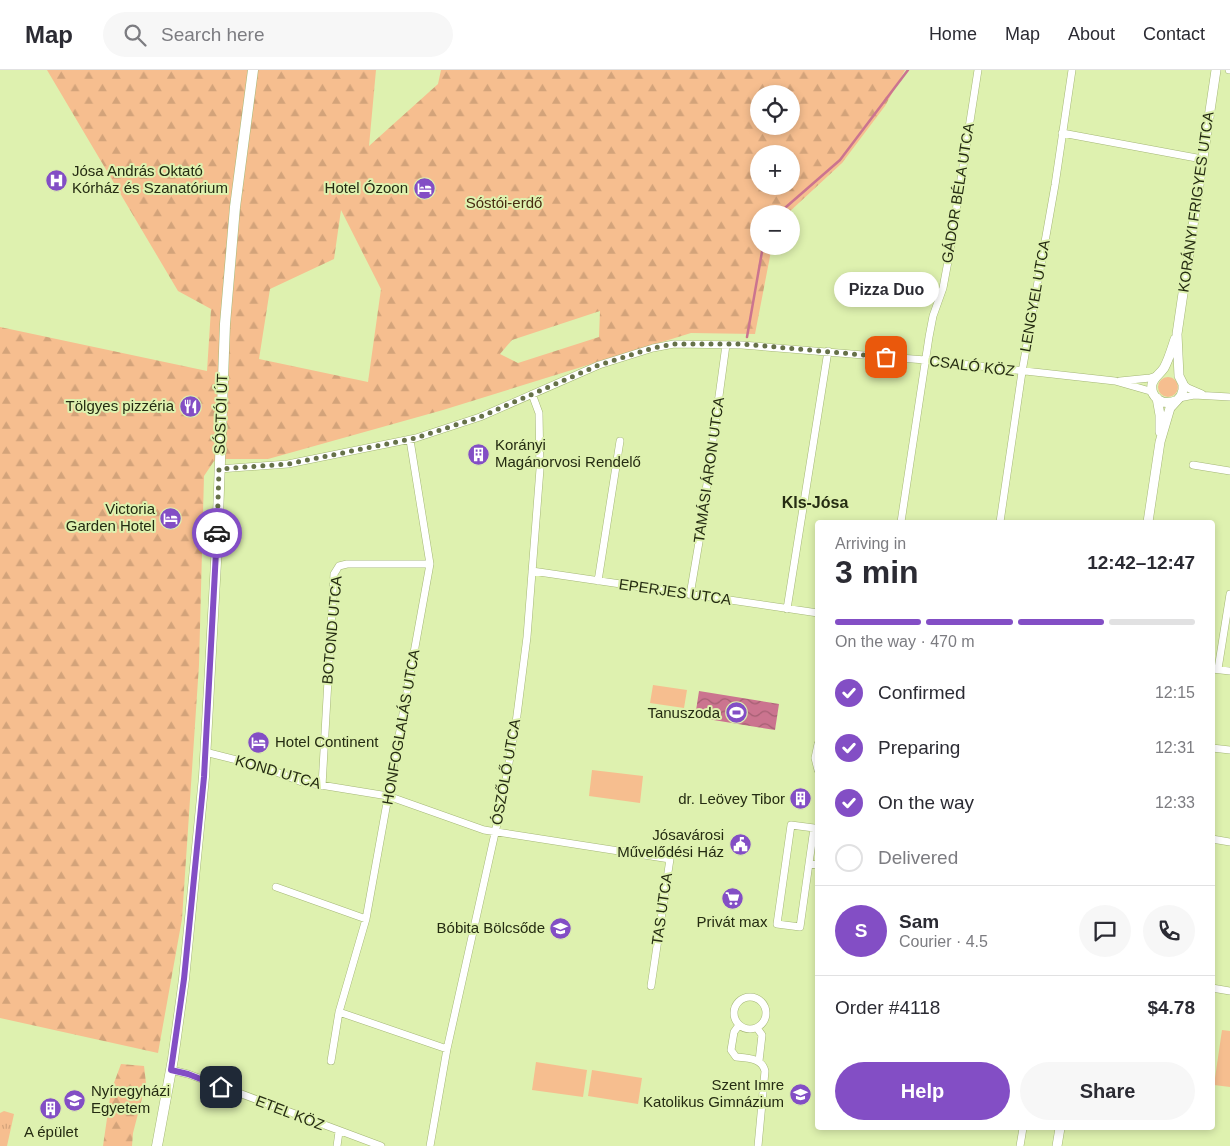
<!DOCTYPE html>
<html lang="en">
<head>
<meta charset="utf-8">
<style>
  body { margin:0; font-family:Arial,sans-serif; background:#f7f7f7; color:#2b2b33; height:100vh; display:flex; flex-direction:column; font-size:19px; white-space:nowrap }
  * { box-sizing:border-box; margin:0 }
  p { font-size:16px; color:#7c7c81 }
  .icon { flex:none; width:28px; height:28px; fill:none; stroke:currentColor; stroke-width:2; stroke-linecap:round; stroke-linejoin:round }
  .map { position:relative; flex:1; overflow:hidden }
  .details { position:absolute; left:815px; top:450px; width:400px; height:610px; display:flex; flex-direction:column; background:#fff; border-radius:5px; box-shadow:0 2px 8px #0003 }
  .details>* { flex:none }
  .tools { position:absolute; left:750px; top:15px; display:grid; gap:10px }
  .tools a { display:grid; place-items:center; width:50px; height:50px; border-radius:50%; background:#fff; box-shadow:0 2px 8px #0003; font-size:25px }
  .pin { position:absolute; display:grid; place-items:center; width:42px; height:42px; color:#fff; margin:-21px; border-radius:10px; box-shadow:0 2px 8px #0006 }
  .courier { position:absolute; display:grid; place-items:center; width:50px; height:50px; margin:-25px; border:4px solid #834ec5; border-radius:50%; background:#fff; color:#222; box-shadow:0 1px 6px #0007 }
  .bubble { position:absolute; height:35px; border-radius:18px; background:#fff; box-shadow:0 2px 8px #0003; font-size:16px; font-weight:700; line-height:35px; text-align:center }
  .summary em { font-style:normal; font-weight:700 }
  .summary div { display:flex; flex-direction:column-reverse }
  .summary { display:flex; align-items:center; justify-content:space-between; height:85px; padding:0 20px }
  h1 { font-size:32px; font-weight:700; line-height:38px }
  .bar { display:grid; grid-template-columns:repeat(4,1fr); gap:8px 5px; align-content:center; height:60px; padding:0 20px }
  .bar i { height:6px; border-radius:4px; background:#e1e1e2 }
  .bar .current { background:#834ec5 }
  .bar p { grid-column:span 4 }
  .line { display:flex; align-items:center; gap:12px; padding:0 20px; border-top:1px solid #e1e1e2 }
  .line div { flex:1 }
  .round { display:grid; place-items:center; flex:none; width:52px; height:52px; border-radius:26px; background:#f7f7f7 }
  ol { padding:0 20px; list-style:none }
  li { display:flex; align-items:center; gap:15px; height:55px }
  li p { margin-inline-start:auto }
  li .icon { padding:5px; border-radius:50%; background:#834ec5; color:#fff; stroke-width:4 }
  li:last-child { color:#7c7c81 }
  li i { width:28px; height:28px; border:2px solid #e1e1e2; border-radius:50% }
  .button { display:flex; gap:10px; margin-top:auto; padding:10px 20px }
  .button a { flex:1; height:58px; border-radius:30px; background:#834ec5; color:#fff; font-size:20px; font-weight:700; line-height:58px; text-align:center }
  .button a+a { background:#f7f7f7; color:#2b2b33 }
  header { display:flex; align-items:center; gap:30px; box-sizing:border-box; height:70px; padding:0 25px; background:#fff; border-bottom:1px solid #e1e1e2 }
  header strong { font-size:24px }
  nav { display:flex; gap:28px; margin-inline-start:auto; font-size:18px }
  .search { width:350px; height:45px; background:#f7f7f7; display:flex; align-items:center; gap:12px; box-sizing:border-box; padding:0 18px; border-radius:28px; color:#7c7c81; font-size:19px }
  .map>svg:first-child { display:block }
  .grass { fill:#f6be8f }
  .forest { fill:url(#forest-firs); fill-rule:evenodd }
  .park { fill:url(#park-tufts) }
  .water { fill:url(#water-waves) }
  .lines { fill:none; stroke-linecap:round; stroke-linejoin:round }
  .stream { stroke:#cb748f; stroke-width:2.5 }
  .minor-casing { stroke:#a5b777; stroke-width:8 }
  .tertiary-casing { stroke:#a5b777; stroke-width:10 }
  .secondary-casing { stroke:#a5b777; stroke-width:11 }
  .minor { stroke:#fff; stroke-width:7 }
  .tertiary { stroke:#fff; stroke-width:9 }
  .secondary { stroke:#fff; stroke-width:10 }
  .done { stroke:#667149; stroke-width:5; stroke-dasharray:0 9 }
  .route { stroke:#834ec5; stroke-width:6 }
  .labels { text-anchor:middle; stroke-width:4; stroke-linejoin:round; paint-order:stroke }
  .poi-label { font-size:15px; fill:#252c12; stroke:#def1af; text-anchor:end }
  .street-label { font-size:15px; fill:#252c12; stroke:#def1af }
  .park-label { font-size:15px; fill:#482c12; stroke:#def1af }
  .neighbourhood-label { font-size:16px; font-weight:bold; fill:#252c12; stroke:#def1af }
</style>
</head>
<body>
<header>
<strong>Map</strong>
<div class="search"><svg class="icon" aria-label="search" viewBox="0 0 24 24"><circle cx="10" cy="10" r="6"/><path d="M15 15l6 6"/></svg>Search here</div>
<nav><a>Home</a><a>Map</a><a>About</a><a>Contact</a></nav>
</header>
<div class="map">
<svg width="1230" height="1076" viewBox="0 0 1230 1076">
  <defs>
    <pattern id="forest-firs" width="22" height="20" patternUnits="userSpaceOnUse" patternTransform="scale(1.25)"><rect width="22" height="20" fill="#f6be8f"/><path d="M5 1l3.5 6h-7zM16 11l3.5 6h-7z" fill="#d3a37a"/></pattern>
    <pattern id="park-tufts" width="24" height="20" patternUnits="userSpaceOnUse" patternTransform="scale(1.25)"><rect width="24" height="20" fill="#f6be8f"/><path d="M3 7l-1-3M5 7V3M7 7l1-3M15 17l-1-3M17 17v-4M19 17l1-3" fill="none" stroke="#d3a37a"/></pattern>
    <pattern id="water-waves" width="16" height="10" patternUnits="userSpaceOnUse" patternTransform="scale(1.25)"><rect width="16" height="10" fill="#cb748f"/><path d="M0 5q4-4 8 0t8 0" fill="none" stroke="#a55f73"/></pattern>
  </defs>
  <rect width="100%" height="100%" fill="#def1af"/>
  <path class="grass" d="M1158 317a10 10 0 1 1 20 0a10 10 0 1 1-20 0Z
    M653,615L687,620L684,638L650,633Z
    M592,700L643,706L640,733L589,726Z
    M1222,960L1230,961V1017L1214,1015Z
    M536,992L587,1000L583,1027L532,1020Z
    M592,1000L642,1008L638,1034L588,1026Z"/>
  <path class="forest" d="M47,0H376L369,76L438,14L441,0H905L885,36L842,93L787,144H759V176H772L755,264L691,263L443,340L268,389H220L214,391L204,406L199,595L182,849L158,983L0,948V257L207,301L211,239L178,221ZM759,24H791V56H759ZM759,84H791V116H759ZM341,140L381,219L368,312L259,289L270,219L334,189ZM600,241L599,267L518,293L500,284L512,270Z
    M121,994L144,996L146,1013L133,1063L132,1076H103L111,1021Z"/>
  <path class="park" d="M4,1041L14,1044L7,1076H0V1043Z"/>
  <path class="water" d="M699,621L779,634L775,660L695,647Z"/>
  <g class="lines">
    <path class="stream" d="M778,144L840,90L908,0
      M747,267L763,176"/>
    <defs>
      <path id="minor" d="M1229,0H1230
        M1062,63L1202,89
        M1120,311L1150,308L1156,306
        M1183,314L1188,318L1202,324
        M1179,328L1194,325L1230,327
        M410,370L430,494L366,849L339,942L447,979
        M1193,395L1230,401
        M219,399L288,394L416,368L480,347L599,295L653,278L674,274L742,275L925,290L1115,311L1150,321L1153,324
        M901,452L929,267L933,246L943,218L949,186L978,0
        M1000,452L1022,302L1055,115L1072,0
        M532,501L818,543
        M598,511L620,371
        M690,525L699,472L726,275
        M787,539L828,281
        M1212,599L1230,601
        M1218,599L1230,524
        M818,674L815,688L818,700
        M1212,678L1230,680
        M205,682L261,696L302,712L388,726L484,760L670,789L651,916
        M322,716L334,504L339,496L347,494H430
        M791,755L814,758L800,857L777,854Z
        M1212,769L1230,772
        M810,794L818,795
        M276,817L366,849
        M1212,918L1230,921
        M734 943a16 16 0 1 1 32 0a16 16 0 1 1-32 0Z
        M739,955L734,962L731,980L736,987C748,988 762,988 765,1001L758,1076
        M757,958L762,965L759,991
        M331,991L339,942
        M171,1000L188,1004L381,1076
        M337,1076L339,1062
        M430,1076L447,979L503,727L516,653L527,567L540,399L539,343L532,324
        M1020,1076L1023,1058"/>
      <path id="tertiary" d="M1157,328L1160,345V362
        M1175,331C1163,336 1150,328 1152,314C1154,307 1160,304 1164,298C1169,289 1172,278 1175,269
        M1148,452L1160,372L1170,338L1181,326L1183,320V314L1179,306L1177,264L1216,0
        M1057,1076L1060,1058"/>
      <path id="secondary" d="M157,1076L173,989L184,909L204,707L217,474L225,254L235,137L253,0"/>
    </defs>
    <use href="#minor" class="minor-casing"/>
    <use href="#tertiary" class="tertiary-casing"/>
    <use href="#secondary" class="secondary-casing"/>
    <use href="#minor" class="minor"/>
    <use href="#tertiary" class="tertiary"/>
    <use href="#secondary" class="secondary"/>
  </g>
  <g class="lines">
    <path class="done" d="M217,463L219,399L288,394L416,368L480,347L599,295L653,278L674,274H742L886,287"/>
    <path class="route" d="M217,463L204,707L184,909L171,1000L188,1004L221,1017"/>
  </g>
  <defs>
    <symbol id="hospital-disc" viewBox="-11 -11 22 22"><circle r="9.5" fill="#834ec5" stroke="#def1af"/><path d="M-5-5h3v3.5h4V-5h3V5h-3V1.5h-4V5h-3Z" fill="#fff"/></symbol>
    <symbol id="hotel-disc" viewBox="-11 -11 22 22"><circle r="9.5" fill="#834ec5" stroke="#def1af"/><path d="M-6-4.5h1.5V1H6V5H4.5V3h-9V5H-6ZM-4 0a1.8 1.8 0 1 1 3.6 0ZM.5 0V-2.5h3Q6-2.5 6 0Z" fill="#fff"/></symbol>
    <symbol id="restaurant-disc" viewBox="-11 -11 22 22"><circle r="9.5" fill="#834ec5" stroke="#def1af"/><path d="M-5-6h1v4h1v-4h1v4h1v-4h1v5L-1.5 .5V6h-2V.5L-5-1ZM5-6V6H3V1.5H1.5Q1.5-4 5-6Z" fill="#fff"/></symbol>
    <symbol id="building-disc" viewBox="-11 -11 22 22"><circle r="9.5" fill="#834ec5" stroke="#def1af"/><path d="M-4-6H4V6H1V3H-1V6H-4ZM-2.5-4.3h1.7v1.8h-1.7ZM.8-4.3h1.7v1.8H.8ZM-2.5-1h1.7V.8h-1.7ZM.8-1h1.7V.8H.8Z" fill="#fff"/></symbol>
    <symbol id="stadium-disc" viewBox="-11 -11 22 22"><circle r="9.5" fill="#834ec5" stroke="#def1af"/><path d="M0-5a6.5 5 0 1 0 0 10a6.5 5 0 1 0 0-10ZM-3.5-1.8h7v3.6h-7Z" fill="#fff"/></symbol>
    <symbol id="civic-disc" viewBox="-11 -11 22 22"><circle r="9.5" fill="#834ec5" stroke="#def1af"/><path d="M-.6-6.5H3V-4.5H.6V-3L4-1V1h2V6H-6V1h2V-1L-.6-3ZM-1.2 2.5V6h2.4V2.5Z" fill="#fff"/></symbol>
    <symbol id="supermarket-disc" viewBox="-11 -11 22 22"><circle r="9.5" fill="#834ec5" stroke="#def1af"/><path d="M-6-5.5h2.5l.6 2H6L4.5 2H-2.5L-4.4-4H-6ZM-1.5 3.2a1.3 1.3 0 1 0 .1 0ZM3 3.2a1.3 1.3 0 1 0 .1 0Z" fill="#fff"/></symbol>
    <symbol id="school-disc" viewBox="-11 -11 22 22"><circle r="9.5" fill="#834ec5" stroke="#def1af"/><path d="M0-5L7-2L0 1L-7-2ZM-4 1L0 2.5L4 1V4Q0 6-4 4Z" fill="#fff"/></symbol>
    <symbol id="university-disc" viewBox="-11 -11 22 22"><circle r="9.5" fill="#834ec5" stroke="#def1af"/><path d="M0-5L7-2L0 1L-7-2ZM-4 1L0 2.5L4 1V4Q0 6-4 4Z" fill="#fff"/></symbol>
  </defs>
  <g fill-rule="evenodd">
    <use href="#hospital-disc" x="44" y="98" width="25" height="25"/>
    <use href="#hotel-disc" x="412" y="106" width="25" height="25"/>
    <use href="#restaurant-disc" x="178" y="324" width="25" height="25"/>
    <use href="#building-disc" x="466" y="372" width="25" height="25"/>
    <use href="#hotel-disc" x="158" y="436" width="25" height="25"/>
    <use href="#stadium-disc" x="724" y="630" width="25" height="25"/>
    <use href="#hotel-disc" x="246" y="660" width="25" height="25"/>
    <use href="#building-disc" x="788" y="716" width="25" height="25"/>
    <use href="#civic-disc" x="728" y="762" width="25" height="25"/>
    <use href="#supermarket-disc" x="720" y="816" width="25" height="25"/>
    <use href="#school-disc" x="548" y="846" width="25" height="25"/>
    <use href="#school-disc" x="788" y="1012" width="25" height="25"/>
    <use href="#university-disc" x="62" y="1018" width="25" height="25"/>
    <use href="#building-disc" x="38" y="1026" width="25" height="25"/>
  </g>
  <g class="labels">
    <g class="poi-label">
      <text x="72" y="106" text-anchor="start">Jósa András Oktató<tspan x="72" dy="17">Kórház és Szanatórium</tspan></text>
      <text x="408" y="123">Hotel Ózoon</text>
      <text x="174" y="341">Tölgyes pizzéria</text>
      <text x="495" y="380" text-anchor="start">Korányi<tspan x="495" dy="17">Magánorvosi Rendelő</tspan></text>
      <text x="155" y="444">Victoria<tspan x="155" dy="17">Garden Hotel</tspan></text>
      <text x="720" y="648">Tanuszoda</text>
      <text x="275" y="677" text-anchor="start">Hotel Continent</text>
      <text x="785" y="734">dr. Leövey Tibor</text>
      <text x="724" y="770">Jósavárosi<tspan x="724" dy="17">Művelődési Ház</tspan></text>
      <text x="732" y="857" text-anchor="middle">Privát max</text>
      <text x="545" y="863">Bóbita Bölcsőde</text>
      <text x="784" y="1020">Szent Imre<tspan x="784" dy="17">Katolikus Gimnázium</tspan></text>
      <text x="91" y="1026" text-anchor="start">Nyíregyházi<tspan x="91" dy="17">Egyetem</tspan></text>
      <text x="51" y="1067" text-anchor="middle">A épület</text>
    </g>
    <g class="street-label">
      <text transform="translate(958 123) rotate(-81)" y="5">GÁDOR BÉLA UTCA</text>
      <text transform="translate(1196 132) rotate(-82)" y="5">KORÁNYI FRIGYES UTCA</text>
      <text transform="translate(1035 226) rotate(-80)" y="5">LENGYEL UTCA</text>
      <text transform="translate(972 296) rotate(7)" y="5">CSALÓ KÖZ</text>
      <text transform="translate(221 344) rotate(-88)" y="5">SÓSTÓI ÚT</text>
      <text transform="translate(709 400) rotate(-82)" y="5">TAMÁSI ÁRON UTCA</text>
      <text transform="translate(675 522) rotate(8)" y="5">EPERJES UTCA</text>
      <text transform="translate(332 560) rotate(-85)" y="5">BOTOND UTCA</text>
      <text transform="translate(401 657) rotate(-80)" y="5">HONFOGLALÁS UTCA</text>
      <text transform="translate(278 702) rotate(16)" y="5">KOND UTCA</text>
      <text transform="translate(506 702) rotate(-80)" y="5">ÓSZŐLŐ UTCA</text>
      <text transform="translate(662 839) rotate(-82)" y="5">TAS UTCA</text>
      <text transform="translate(290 1043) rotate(21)" y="5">ETEL KÖZ</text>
    </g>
    <g class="park-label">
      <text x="504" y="138">Sóstói-erdő</text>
    </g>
    <g class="neighbourhood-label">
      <text x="815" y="438">KIs-Jósa</text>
    </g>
  </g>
</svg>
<div class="tools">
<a><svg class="icon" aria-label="locate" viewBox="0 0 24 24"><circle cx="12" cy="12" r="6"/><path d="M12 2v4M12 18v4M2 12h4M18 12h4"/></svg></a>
<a>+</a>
<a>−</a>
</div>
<div class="pin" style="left:886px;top:287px;background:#ea580c"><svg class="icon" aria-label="bag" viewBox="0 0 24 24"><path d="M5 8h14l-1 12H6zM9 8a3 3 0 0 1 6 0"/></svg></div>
<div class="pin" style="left:221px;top:1017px;background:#1f2937"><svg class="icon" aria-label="home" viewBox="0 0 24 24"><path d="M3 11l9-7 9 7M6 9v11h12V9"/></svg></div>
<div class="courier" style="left:217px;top:463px"><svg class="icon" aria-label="car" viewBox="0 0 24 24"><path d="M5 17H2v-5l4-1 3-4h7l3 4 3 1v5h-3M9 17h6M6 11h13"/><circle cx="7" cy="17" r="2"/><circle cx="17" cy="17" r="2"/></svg></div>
<div class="bubble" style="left:834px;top:202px;width:105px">Pizza Duo</div>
<section class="details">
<div class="summary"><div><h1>3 min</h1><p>Arriving in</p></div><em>12:42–12:47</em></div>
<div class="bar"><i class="current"></i><i class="current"></i><i class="current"></i><i></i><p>On the way · 470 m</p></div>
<ol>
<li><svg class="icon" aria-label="check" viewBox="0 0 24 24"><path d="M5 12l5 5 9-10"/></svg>Confirmed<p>12:15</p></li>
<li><svg class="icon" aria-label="check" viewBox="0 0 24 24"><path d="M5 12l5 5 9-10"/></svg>Preparing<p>12:31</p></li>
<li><svg class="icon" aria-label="check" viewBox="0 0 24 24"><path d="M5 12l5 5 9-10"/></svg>On the way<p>12:33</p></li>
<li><i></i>Delivered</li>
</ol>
<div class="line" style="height:90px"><b class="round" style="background:#834ec5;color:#fff">S</b><div><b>Sam</b><p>Courier · 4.5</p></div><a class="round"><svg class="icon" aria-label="chat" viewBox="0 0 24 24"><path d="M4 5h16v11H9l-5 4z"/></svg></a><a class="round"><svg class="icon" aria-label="phone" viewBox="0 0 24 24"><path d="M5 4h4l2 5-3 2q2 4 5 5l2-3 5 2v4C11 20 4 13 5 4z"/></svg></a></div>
<div class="line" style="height:65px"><div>Order #4118</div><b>$4.78</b></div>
<div class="button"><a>Help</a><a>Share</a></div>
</section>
</div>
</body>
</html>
